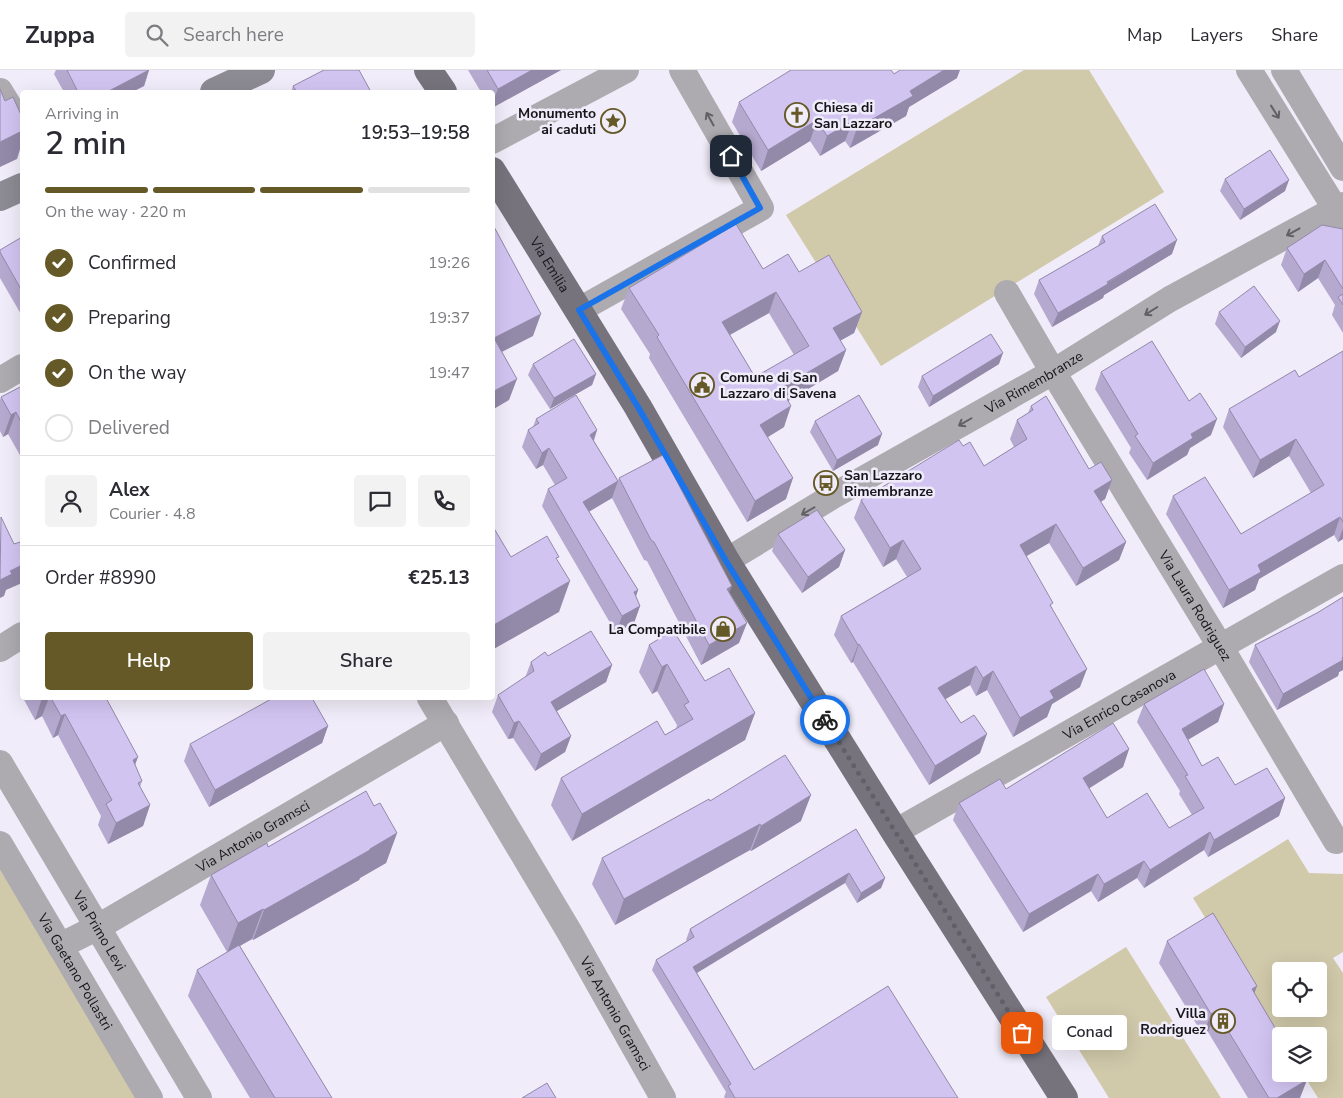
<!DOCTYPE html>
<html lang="en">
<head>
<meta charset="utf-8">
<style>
  body { margin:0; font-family:"Nunito Sans",sans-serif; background:#f2f2f3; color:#2b2b33; height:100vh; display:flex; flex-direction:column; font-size:19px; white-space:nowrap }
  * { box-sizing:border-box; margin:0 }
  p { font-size:16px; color:#7c7c81 }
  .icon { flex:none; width:28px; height:28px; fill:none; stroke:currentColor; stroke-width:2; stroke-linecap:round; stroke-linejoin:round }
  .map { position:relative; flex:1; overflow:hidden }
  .side { position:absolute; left:20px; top:20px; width:475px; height:610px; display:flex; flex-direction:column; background:#fff; border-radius:5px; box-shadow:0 5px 20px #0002 }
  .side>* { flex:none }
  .controls { position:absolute; left:1272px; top:892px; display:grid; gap:10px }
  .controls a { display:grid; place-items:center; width:55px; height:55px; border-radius:5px; background:#fff; box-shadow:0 5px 20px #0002; font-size:25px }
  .pin { position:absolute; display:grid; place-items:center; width:42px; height:42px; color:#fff; margin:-21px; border-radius:10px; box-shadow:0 2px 8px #0006 }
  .courier { position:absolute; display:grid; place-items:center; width:50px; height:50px; margin:-25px; border:4px solid #1a73e8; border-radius:50%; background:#fff; color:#222; box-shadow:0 1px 6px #0007 }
  .bubble { position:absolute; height:35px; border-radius:5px; background:#fff; box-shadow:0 5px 20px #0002; font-size:16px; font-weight:600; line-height:35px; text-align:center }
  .summary em { font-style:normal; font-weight:600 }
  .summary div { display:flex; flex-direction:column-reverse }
  .summary { display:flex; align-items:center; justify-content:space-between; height:85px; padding:0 25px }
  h1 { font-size:32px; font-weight:600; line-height:38px }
  .bar { display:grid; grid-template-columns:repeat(4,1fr); gap:8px 5px; align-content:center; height:60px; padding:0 25px }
  .bar i { height:6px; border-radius:4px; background:#e1e1e2 }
  .bar .active { background:#655a27 }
  .bar p { grid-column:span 4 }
  .line { display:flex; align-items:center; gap:12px; padding:0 25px; border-top:1px solid #e1e1e2 }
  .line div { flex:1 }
  .round { display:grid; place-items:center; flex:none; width:52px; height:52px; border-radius:5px; background:#f2f2f3 }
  ol { padding:0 25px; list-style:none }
  li { display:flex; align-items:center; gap:15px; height:55px }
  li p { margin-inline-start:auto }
  li .icon { padding:5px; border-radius:50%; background:#655a27; color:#fff; stroke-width:4 }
  li:last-child { color:#7c7c81 }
  li i { width:28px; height:28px; border:2px solid #e1e1e2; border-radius:50% }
  .action { display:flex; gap:10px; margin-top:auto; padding:10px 25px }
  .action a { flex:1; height:58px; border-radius:5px; background:#655a27; color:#fff; font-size:20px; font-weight:600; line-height:58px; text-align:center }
  .action a+a { background:#f2f2f3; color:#2b2b33 }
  header { display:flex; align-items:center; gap:30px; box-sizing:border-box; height:70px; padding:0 25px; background:#fff; border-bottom:1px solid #e1e1e2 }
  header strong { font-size:24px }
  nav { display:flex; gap:28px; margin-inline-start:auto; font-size:18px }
  .search { width:350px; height:45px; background:#f2f2f3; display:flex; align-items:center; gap:12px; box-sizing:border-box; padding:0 18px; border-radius:5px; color:#7c7c81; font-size:19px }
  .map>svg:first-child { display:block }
  .green { fill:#d0c9aa; fill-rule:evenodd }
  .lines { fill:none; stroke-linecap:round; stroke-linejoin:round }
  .street { stroke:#adabb0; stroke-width:26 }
  .secondary { stroke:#8c8a92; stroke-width:28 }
  .primary { stroke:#76737c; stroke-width:28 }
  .wall { fill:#b5a9cf; fill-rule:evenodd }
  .shaded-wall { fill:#9389a9 }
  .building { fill:#d2c4f1; stroke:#9389a9; fill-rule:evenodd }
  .oneway { stroke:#626064 }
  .done { stroke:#626067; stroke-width:5; stroke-dasharray:0 9 }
  .route { stroke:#1a73e8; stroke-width:6 }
  .labels { text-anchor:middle; stroke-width:5; stroke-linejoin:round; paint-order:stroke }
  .poi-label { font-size:14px; font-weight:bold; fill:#161519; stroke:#f0ecf9; text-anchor:start }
  .street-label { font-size:14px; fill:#161519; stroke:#f0ecf9 }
</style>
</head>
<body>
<header>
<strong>Zuppa</strong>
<div class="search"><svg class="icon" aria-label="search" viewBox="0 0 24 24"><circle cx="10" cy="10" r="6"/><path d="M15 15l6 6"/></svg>Search here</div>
<nav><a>Map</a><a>Layers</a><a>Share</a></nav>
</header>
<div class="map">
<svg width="1343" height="1028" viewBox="0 0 1343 1028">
  <rect width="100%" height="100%" fill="#f0ecf9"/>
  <path class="green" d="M1024,0H1089L1164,122L881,296L786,145Z
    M1288,769L1309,803L1343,804V882L1333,888L1343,903V1028H1318L1303,1004H1319V966H1281V970L1193,828ZM1281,901H1319V939H1281Z
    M0,772L154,1028H0Z
    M1126,877L1221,1028H1109L1046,927Z"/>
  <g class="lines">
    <g class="street">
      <path d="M1249,0L1343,151"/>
      <path d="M1284,0L1343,98"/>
      <path d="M0,21L22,57"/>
      <path d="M492,71L626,0"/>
      <path id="s1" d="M1007,223L1053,302L1220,576L1336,771"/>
      <path d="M579,240L761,138L682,0"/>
      <path d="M0,310L22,297"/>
      <path id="s2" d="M726,491L833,426L1053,302L1170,229L1343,135"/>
      <path d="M0,579L22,565"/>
      <path id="s3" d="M430,628L570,863L663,1028"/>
      <path id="s4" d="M0,693L199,1028"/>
      <path id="s5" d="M895,762L1343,507"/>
      <path id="s6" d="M0,774L150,1028"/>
      <path id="s7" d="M60,876L98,857L446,653"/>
    </g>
    <path class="secondary" d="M214,22L261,0
      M0,127L22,117"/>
    <g class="primary">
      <path d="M428,0L443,22"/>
      <path id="s8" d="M492,101L638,337L726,491L895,762L1064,1028"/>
    </g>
  </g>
  <path class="wall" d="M56,0H149L144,16L132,22H64L54,4Z
    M468,0H561L492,38V22H481Z
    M894,4L957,8L909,37L906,46L850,78L845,71L820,86L810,71L761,101L732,52L739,32Z
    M293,16L371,22H291Z
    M1225,109L1285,121L1240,150L1220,121Z
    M1343,159V263L1332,245L1335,235L1318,208L1298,222L1281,195L1287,178Z
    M1102,166L1172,184L1104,225L1103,228L1052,257L1034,224L1039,210L1098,176Z
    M22,167V246L0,208V182Z
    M763,199L799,202L862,242L854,263L840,271L846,280L838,301L788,331L784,357L768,367L786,429L747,452L649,288L650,284L621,239L629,218ZM769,243L794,285L755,307L730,265Z
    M1219,242L1276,262L1241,288L1215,254Z
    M1343,281V469L1338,472L1334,465L1259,509L1255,520L1223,538L1166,444L1173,426L1241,464L1311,423L1289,386L1253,408L1223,357L1229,339L1299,307Z
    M533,294L596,304L592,315L550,339L528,305Z
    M999,294L929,337L918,317L922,306Z
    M1101,302L1189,331L1211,365L1190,378L1187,385L1147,410L1129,383L1131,378L1095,319Z
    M22,316V386L21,387L8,364L3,367L0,361V330L1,327Z
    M1031,336L1089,399L1112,410L1105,429L1101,432L1126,472L1119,490L1076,516L1049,473L1026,486L1052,538L1080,617L1052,634L1047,647L1013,667L987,620L976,626L970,615L945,629L980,683L929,715L853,592L851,593L834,565L841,546L907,507L896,489L883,497L854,448L861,430L963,376L984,396L1014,377L1010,369L1017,350L1028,343Z
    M536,349L597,360L594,371L618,411L619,408L729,523L739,573L701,595L647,491L644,490L612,428L589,441L638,520L636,527L640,536L634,553L616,563L542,436L548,419L555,415L543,395L536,399L522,377L528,360L533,357Z
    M815,351L878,375L833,401L810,362Z
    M778,464L845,480L839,497L802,523L772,481Z
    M1343,527V600L1339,602L1338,606L1277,640L1249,592L1255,575L1317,543Z
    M649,575L755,643L745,670L572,771L551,735L561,708L665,665L676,659L677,655L657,621L652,624L639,602Z
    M548,586L612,595L606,612L557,641L571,666L565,682L535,701L513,668L508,669L492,642L498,625L525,608L531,592Z
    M23,628H106L142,711L140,717L150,735L143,756L108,774L98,755L101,746L58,665L53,668L42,646L35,650Z
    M1144,634H1224L1218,652L1188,669L1202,696L1235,715L1285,728L1279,746L1208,787L1204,780L1144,818L1137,808L1098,832L1091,821L1023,862L953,750L959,733L1006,719L1129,679L1123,697L1089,718L1107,748L1169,758L1192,745L1179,724L1180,721L1137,652Z
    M328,656L322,673L209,737L184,691L190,674Z
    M710,731L801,751L751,781L750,780L615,855L592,814L602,788Z
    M374,736L397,763L386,793L360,808L359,810L253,870L252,869L240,876L332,1028H250L188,926L197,900L227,882L200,835L211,805L268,777Z
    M856,759L885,808L881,818L857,833L845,813L697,903L754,1000L958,1028H725L724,1027L726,1022L652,900L656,890L687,871L686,870L690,859Z
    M1167,871L1300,1028H1248L1208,962L1203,965L1159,893Z"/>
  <path class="shaded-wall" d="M149,0L144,16L132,22H107Z
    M532,0H561L492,38V33L498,19Z
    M944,0H960L957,8L909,37L906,46L850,78L857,58L910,21Z
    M817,50L810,71L761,101L768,80Z
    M853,51L845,71L820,86L827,66Z
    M22,61V73L17,89L0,97V72Z
    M1289,110L1285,121L1240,150L1244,139Z
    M1177,170L1172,184L1104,225L1103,228L1052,257L1058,243Z
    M1325,190L1318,208L1298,222L1304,204Z
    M776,222L769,243L715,273L722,252Z
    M862,242L854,263L825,279L833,258Z
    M541,244L533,266L492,287L494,268Z
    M1280,251L1276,262L1241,288L1245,277Z
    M846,280L838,301L773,340L781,318Z
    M1003,283L999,294L929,337L933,326Z
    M596,304L592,315L550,339L554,328Z
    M517,309L509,330L492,340V322Z
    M791,336L784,357L753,376L760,355Z
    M16,342L8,364L3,367L11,345Z
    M1217,349L1211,365L1190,378L1187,385L1147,410L1153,393L1191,364Z
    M597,360L591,377L590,365Z
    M882,364L878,375L833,401L837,390Z
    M1296,369L1289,386L1253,408L1260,390Z
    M549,378L543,395L536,399L542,383Z
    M793,408L786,429L747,452L755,431Z
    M1112,410L1105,429L1087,440L1094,421Z
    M618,411L612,428L577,449L583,432Z
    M1340,447L1334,465L1259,509L1255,520L1223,538L1229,520L1258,495Z
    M1056,454L1049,473L1013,494L1020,475Z
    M1343,458V469L1338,472Z
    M903,470L896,489L883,497L890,478Z
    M1126,472L1119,490L1076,516L1083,498Z
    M845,480L839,497L802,523L808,507Z
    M22,495V513L6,520L4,526L0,528V510L10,501Z
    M570,511L559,542L492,580V556Z
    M732,516L724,536L727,519Z
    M638,520L632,537L634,522Z
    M640,536L634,553L616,563L622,546Z
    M747,553L739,573L701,595L709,575Z
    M859,574L853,592L851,593L858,575Z
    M1343,587V600L1339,602L1338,606L1277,640L1283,624Z
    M667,594L657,621L652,624L662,597Z
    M612,595L606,612L545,648L551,632Z
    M976,596L970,615L932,637L938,618Z
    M1087,599L1080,617L1052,634L1047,647L1013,667L1020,648L1050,621Z
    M993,601L987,620L976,626L983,608Z
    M42,628H49L42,646L35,650Z
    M1224,634L1218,652L1176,677L1182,659Z
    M755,643L745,670L572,771L582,744Z
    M65,644L58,665L53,668L61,646Z
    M519,651L513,668L508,669L514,653Z
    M328,656L322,673L209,737L215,720Z
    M987,664L980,683L929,715L935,696Z
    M571,666L565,682L535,701L541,684Z
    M1129,679L1123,697L1077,726L1083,708Z
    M138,687L130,709L133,690Z
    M811,725L801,751L751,781L761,756Z
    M1285,728L1279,746L1208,787L1214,770Z
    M150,735L143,756L108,774L116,753Z
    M760,754L750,780L615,855L624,829Z
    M1210,762L1204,780L1144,818L1150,800Z
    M397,763L386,793L360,808L359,810L253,870L264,840Z
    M1144,791L1137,808L1098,832L1104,814Z
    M849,803L845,813L690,907L693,897Z
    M1098,804L1091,821L1023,862L1029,844Z
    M885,808L881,818L857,833L861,823Z
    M263,839L252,869L227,883L238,853Z
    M1257,916L1249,938L1252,919Z
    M1216,941L1208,962L1203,965L1211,944Z
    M1307,1010L1300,1028H1277Z"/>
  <path class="building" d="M67,0H149L107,22H78Z
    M324,0H359L371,22H297L293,16Z
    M487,0H532L498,19Z
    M791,0H891L894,4L900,0H944L910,21L913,26L857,58L853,51L827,66L817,50L768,80L739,32Z
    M0,19L5,31L13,27L22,47V61L0,72Z
    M1270,80L1289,110L1244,139L1225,109Z
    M1155,134L1177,170L1107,212L1108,214L1058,243L1039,210L1105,172L1102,166Z
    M492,153L541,244L494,268L517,309L492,322Z
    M736,154L763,199L788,184L799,202L829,185L862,242L833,258L846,280L781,318L791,336L760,355L793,408L755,431L657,267L659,265L629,218ZM776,222L809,276L755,307L722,252Z
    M1322,155L1343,159V219L1325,190L1304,204L1287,178Z
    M22,167V221L0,182V180Z
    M1254,216L1280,251L1245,277L1219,242Z
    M1343,224V235L1338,227Z
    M991,264L1003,283L933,326L922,306Z
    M574,269L596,304L554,328L533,294Z
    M1152,271L1189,331L1200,323L1217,349L1191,364L1193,368L1153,393L1135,366L1138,364L1101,302Z
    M1343,281V452L1340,447L1258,495L1261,502L1229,520L1173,426L1205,407L1241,464L1324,415L1296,369L1260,390L1229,339L1295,300L1299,307Z
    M22,316V354L16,342L11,345L1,327Z
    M576,325L597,360L590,365L618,411L583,432L638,520L634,522L640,536L622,546L548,419L567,408L549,378L542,383L528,360L539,353L536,349Z
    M859,325L882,364L837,390L815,351Z
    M1046,326L1089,399L1101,392L1112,410L1094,421L1126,472L1083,498L1056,454L1020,475L1053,533L1050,535L1087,599L1050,621L1054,628L1020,648L993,601L983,608L976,596L938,618L961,653L974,645L987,664L935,696L859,574L858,575L841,546L921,499L903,470L890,478L861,430L959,370L963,376L970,372L984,396L1027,369L1017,350L1033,340L1031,336Z
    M663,385L732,516L727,519L747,553L709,575L654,472L651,470L619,408Z
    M817,440L845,480L808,507L778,464Z
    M1,447L14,474L20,472L22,477V495L10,501L12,504L0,510Z
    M492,455L511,487L547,466L559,487L556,488L570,511L492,556Z
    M1343,527V587L1342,588L1343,590L1283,624L1255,575L1317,543Z
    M673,560L705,611L729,598L755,643L582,744L561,708L657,651L665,665L693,649L684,635L689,632L667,594L662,597L649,575Z
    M591,561L612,595L551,632L571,666L541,684L519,651L514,653L498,625L534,601L531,592L545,582L548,586Z
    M1204,599L1224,634L1182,659L1202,696L1218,687L1235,715L1267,698L1285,728L1214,770L1210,762L1150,800L1144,791L1104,814L1098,804L1029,844L959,733L1000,709L1006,719L1113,653L1129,679L1083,708L1107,748L1147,723L1169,758L1204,738L1185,706L1188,705L1144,634Z
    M51,628H106L138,687L133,690L142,711L138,713L150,735L116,753L106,734L112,730L65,644L61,646Z
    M273,628H312L328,656L215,720L190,674Z
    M785,685L811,725L761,756L760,754L624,829L602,788L709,729L710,731Z
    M366,721L374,736L380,733L397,763L370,779V780L264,840L263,839L238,853L211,805L267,773L268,777Z
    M856,759L885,808L861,823L849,803L693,897L754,1000L888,916L958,1028H735L728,1016L731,1014L656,890L694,867L690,859Z
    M1213,843L1257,916L1252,919L1281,968V1004H1303L1307,1010L1277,1028H1269L1216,941L1211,944L1167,871Z
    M239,875L332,1028H275L197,900Z
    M547,1013L556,1028H522Z"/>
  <defs><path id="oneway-shaft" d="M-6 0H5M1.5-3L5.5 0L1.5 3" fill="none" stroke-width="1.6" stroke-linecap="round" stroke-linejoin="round" transform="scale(1.25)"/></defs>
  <g class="oneway">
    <use href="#oneway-shaft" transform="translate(1275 42) rotate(58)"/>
    <use href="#oneway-shaft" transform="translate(710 49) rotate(-119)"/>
    <use href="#oneway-shaft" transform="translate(1293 162) rotate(151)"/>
    <use href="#oneway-shaft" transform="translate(1151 241) rotate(148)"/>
    <use href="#oneway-shaft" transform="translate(965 352) rotate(150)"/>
    <use href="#oneway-shaft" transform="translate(808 441) rotate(150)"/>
  </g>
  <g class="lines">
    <path class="done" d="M825,650L1022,963"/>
    <path class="route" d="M731,86L760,138L579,240L638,337L726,491L825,650"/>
  </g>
  <defs>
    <symbol id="church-ring" viewBox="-11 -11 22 22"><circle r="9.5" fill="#f0ecf9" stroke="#655a27" stroke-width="1.5"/><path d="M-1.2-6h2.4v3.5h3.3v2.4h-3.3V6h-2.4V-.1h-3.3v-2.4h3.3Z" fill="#655a27"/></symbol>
    <symbol id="sight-ring" viewBox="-11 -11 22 22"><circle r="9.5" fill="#f0ecf9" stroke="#655a27" stroke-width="1.5"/><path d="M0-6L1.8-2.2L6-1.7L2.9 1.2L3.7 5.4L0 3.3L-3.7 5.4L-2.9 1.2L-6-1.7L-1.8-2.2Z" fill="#655a27"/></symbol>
    <symbol id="civic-ring" viewBox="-11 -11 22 22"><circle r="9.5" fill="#f0ecf9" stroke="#655a27" stroke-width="1.5"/><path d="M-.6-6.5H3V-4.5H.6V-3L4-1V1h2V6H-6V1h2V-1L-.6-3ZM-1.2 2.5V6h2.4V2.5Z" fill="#655a27"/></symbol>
    <symbol id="bus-ring" viewBox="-11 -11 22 22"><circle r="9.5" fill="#f0ecf9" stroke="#655a27" stroke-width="1.5"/><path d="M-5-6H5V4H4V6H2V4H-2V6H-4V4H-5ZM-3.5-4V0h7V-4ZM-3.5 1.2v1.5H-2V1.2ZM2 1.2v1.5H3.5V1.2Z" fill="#655a27"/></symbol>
    <symbol id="shop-ring" viewBox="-11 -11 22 22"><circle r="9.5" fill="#f0ecf9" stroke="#655a27" stroke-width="1.5"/><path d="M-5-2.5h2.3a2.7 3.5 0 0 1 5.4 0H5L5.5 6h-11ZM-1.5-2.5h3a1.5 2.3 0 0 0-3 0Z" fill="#655a27"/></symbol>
    <symbol id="building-ring" viewBox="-11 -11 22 22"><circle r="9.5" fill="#f0ecf9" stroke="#655a27" stroke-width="1.5"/><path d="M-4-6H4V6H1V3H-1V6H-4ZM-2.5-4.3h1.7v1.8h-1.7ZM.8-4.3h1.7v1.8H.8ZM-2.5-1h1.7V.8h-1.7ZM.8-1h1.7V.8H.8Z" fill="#655a27"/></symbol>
  </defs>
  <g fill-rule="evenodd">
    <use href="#church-ring" x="783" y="31" width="28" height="28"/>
    <use href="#sight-ring" x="599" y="37" width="28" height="28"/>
    <use href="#civic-ring" x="688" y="301" width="28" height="28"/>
    <use href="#bus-ring" x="812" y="399" width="28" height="28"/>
    <use href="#shop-ring" x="709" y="545" width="28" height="28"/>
    <use href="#building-ring" x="1209" y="937" width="28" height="28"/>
  </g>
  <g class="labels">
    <g class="poi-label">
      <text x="814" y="42">Chiesa di<tspan x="814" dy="16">San Lazzaro</tspan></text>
      <text x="596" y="48" text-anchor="end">Monumento<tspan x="596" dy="16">ai caduti</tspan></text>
      <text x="720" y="312">Comune di San<tspan x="720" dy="16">Lazzaro di Savena</tspan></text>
      <text x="844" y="410">San Lazzaro<tspan x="844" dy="16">Rimembranze</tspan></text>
      <text x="706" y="564" text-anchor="end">La Compatibile</text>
      <text x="1206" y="948" text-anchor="end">Villa<tspan x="1206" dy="16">Rodriguez</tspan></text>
    </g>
    <g class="street-label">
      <text dy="5" stroke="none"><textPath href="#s8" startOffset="110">Via Emilia</textPath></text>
      <text dy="5" stroke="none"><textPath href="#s2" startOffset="356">Via Rimembranze</textPath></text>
      <text dy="5" stroke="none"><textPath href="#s1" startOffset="365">Via Laura Rodriguez</textPath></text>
      <text dy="5" stroke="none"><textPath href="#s5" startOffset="258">Via Enrico Casanova</textPath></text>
      <text dy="5" stroke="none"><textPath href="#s7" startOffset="222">Via Antonio Gramsci</textPath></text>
      <text dy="5" stroke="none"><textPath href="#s4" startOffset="195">Via Primo Levi</textPath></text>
      <text dy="5" stroke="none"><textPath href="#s6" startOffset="148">Via Gaetano Pollastri</textPath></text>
      <text dy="5" stroke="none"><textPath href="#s3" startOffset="366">Via Antonio Gramsci</textPath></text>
    </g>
  </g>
</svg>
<div class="controls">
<a><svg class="icon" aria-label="locate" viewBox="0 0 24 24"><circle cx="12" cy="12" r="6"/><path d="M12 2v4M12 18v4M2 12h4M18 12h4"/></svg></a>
<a><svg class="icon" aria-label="layers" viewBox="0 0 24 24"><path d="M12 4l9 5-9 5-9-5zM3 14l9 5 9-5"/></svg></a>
</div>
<div class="pin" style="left:1022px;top:963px;background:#ea580c"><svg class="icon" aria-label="bag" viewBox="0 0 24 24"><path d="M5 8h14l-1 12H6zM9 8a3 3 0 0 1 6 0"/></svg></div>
<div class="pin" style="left:731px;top:86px;background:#1f2937"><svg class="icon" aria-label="home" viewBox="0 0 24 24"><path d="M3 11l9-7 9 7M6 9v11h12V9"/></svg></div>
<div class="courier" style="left:825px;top:650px"><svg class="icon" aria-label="bike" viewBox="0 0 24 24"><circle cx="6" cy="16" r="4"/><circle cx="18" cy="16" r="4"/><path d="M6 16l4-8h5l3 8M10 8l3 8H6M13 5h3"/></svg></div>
<div class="bubble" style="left:1052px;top:945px;width:75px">Conad</div>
<section class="side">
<div class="summary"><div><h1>2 min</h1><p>Arriving in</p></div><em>19:53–19:58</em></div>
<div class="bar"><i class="active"></i><i class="active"></i><i class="active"></i><i></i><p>On the way · 220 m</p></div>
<ol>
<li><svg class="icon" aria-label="check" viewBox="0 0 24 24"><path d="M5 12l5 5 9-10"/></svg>Confirmed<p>19:26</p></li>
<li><svg class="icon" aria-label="check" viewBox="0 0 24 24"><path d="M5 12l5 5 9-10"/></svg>Preparing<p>19:37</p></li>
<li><svg class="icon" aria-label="check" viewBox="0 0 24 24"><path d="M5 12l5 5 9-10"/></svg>On the way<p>19:47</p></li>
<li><i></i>Delivered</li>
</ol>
<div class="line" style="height:90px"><a class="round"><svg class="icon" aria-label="person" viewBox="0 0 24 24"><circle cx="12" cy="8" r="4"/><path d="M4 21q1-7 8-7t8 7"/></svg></a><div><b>Alex</b><p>Courier · 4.8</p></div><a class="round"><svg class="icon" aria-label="chat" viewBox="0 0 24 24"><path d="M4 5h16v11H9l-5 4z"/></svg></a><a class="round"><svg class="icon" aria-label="phone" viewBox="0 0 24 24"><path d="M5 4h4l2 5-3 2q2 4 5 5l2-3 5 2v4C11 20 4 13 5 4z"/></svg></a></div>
<div class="line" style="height:65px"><div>Order #8990</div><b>€25.13</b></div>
<div class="action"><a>Help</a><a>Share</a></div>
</section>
</div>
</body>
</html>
